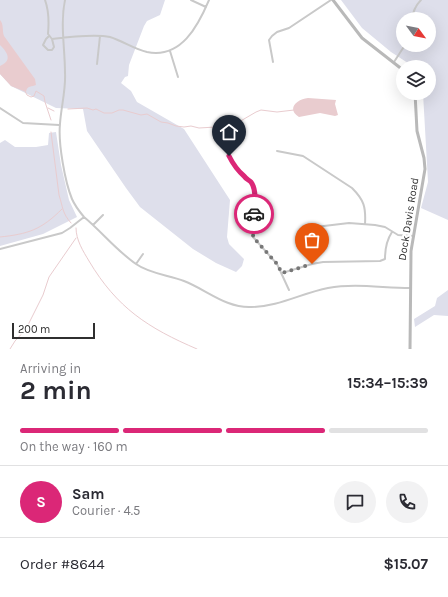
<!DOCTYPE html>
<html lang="en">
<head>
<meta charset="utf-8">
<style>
  body { margin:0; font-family:Karla,sans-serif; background:#f2f2f3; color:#2b2b33; height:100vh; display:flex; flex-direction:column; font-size:15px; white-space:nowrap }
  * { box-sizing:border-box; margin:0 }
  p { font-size:13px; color:#7c7c81 }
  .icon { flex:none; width:22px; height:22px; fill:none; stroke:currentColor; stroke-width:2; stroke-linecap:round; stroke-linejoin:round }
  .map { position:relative; height:349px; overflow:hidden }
  .details { display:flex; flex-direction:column; background:#fff; flex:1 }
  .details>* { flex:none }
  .needle { width:26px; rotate:122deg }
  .controls { position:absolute; left:396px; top:12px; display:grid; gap:8px }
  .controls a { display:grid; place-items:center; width:40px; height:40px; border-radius:50%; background:#fff; box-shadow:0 4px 16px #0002; font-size:20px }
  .scale { position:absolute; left:12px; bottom:10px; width:83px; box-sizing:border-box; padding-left:4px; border:2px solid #2f2f2f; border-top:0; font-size:11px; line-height:14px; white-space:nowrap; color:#2f2f2f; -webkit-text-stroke:3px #fff; paint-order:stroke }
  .pin { position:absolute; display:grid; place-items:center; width:34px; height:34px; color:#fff; margin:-41px -17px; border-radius:50% 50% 50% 0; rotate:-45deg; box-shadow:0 0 4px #0007 }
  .pin .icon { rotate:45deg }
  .courier { position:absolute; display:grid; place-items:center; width:40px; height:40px; margin:-20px; border:3px solid #db2777; border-radius:50%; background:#fff; color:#222; box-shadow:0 1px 5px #0007 }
  .summary em { font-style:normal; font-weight:700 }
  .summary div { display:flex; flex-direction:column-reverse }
  .summary { display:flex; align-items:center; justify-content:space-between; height:68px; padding:0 20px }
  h1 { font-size:26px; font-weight:700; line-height:30px }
  .bar { display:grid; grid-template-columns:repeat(4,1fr); gap:6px 4px; align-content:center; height:48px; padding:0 20px }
  .bar i { height:5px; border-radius:3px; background:#e1e1e2 }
  .bar .on { background:#db2777 }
  .bar p { grid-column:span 4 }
  .line { display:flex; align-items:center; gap:10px; padding:0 20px; border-top:1px solid #e1e1e2 }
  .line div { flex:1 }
  .round { display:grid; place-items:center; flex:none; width:42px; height:42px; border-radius:21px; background:#f2f2f3 }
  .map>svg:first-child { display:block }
  .green { fill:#dedfeb; fill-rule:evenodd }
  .water { fill:#e9cccf }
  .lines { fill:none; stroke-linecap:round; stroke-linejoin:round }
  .stream { stroke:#e9cccf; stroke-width:1 }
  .street { stroke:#c9c9c9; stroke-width:2 }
  .secondary { stroke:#b9b9b9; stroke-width:3 }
  .done { stroke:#787878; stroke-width:4; stroke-dasharray:0 7.2 }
  .route { stroke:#db2777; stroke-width:5 }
  .labels { text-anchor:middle; stroke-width:4; stroke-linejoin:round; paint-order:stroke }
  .street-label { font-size:11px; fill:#2f2f2f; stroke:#fff }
</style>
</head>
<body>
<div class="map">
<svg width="448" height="349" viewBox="0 0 448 349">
  <rect width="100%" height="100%" fill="#fff"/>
  <path class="green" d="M0,0H165L160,15L147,21L144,26L129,65L128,76L125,77L121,83L131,91L137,102L184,129L230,200L227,237L229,244L244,259L242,266L236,272L216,263L193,249L140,207L126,188L87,131L83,109L56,108L11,86L0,74Z
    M341,0H448V220L421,208L428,182L423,93H429V67H414L391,52L362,28ZM403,19H429V45H403Z
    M56,132L61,165L69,200L77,217L43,234L0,246V143L5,140L15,147H36L48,145L49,133Z
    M448,290V316L434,315L415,327L414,319L435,306L437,298Z"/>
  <path class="water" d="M0,20C4,24 2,31 4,36L35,79L36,85C32,87 27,85 26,92L11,86L0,74V66C13,60 7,52 0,45Z
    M308,98L336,100L335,104L338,115L335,116L320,113L299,117C286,109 297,99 308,98Z"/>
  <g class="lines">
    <path class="stream" d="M25,91L27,95L31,97L34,96L36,91L44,96L45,102L51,120
      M48,108L54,111
      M68,109L87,108L93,110L96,109L104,113H112L119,110H123L141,115L147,114L161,122L168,123L176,126L184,127L191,126L199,128L232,126L256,112L261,110L277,112L294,110
      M51,132L59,195C63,207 62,213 71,223
      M76,228C76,240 83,251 89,261C117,308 148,328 197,349
      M0,237C28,234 41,230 62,209
      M10,349L15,341L26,329L43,295L49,277L76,238"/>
    <path class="street" d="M45,0C49,11 49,23 48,34L52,39C68,37 96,34 110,37C123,41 134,49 147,52C181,59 198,26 209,0
      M65,0C60,24 65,48 65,73C66,90 61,107 60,124C58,143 65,182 72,199C75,206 79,211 84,217C101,231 117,251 136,264C150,274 169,275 184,281C207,290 226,308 251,307C278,307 302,293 328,288C355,283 383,288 410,288
      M191,0L206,7
      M412,19C413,11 415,6 421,0
      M49,36L46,39L43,45L48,50H52L54,47L52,39
      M170,51L178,77
      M273,62L269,40L272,36L277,32L289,28L331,0
      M394,62L405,45
      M97,64L100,36
      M0,108L23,123L59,125
      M225,145C229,156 233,166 241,174C244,177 249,179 251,182C258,190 254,225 253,237L277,264L289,290
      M277,151L303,156L352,188C364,200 366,207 365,224
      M93,225L103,215
      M0,249L62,233L70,228L84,217
      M136,264L143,254
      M312,264L305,229L307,228L349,223L375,225L385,227L398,235L413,236
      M282,273L312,264L323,262L380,261L385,259C385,249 386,241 392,232"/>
    <path class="secondary" d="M333,0L362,38L403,70
      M410,349L411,251L425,169L424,158L417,131L415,93"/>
  </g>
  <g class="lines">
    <path class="done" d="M254,214L253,237L277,264L282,273L312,264"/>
    <path class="route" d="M229,156C233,164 237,170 244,176C246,179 249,180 251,182C257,190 255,205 254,214"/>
  </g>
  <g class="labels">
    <g class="street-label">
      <text transform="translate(408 219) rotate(-81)" y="4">Dock Davis Road</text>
    </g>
  </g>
</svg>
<div class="controls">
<a><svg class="needle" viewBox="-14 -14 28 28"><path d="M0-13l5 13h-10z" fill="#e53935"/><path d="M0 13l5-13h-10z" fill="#7c7c81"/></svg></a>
<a><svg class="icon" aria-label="layers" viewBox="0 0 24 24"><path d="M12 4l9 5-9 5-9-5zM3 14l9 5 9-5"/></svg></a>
</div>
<div class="scale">200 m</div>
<div class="pin" style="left:312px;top:264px;background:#ea580c"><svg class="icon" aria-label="bag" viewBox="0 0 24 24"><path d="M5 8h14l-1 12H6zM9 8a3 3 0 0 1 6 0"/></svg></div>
<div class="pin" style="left:229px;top:156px;background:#1f2937"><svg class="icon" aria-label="home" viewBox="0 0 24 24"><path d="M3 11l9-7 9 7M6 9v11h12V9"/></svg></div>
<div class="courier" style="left:254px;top:214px"><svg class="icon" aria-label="car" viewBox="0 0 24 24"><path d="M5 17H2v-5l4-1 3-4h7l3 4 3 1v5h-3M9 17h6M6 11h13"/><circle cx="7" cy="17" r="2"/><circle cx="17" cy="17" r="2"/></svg></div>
</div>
<section class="details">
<div class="summary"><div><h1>2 min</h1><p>Arriving in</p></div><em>15:34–15:39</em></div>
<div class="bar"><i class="on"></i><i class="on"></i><i class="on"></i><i></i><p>On the way · 160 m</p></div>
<div class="line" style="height:72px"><b class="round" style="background:#db2777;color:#fff">S</b><div><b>Sam</b><p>Courier · 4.5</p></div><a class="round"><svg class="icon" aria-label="chat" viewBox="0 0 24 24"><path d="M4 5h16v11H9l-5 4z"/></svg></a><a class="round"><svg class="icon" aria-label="phone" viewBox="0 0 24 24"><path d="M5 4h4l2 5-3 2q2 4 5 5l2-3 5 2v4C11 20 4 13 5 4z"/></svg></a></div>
<div class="line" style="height:52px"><div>Order #8644</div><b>$15.07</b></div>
</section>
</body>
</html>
